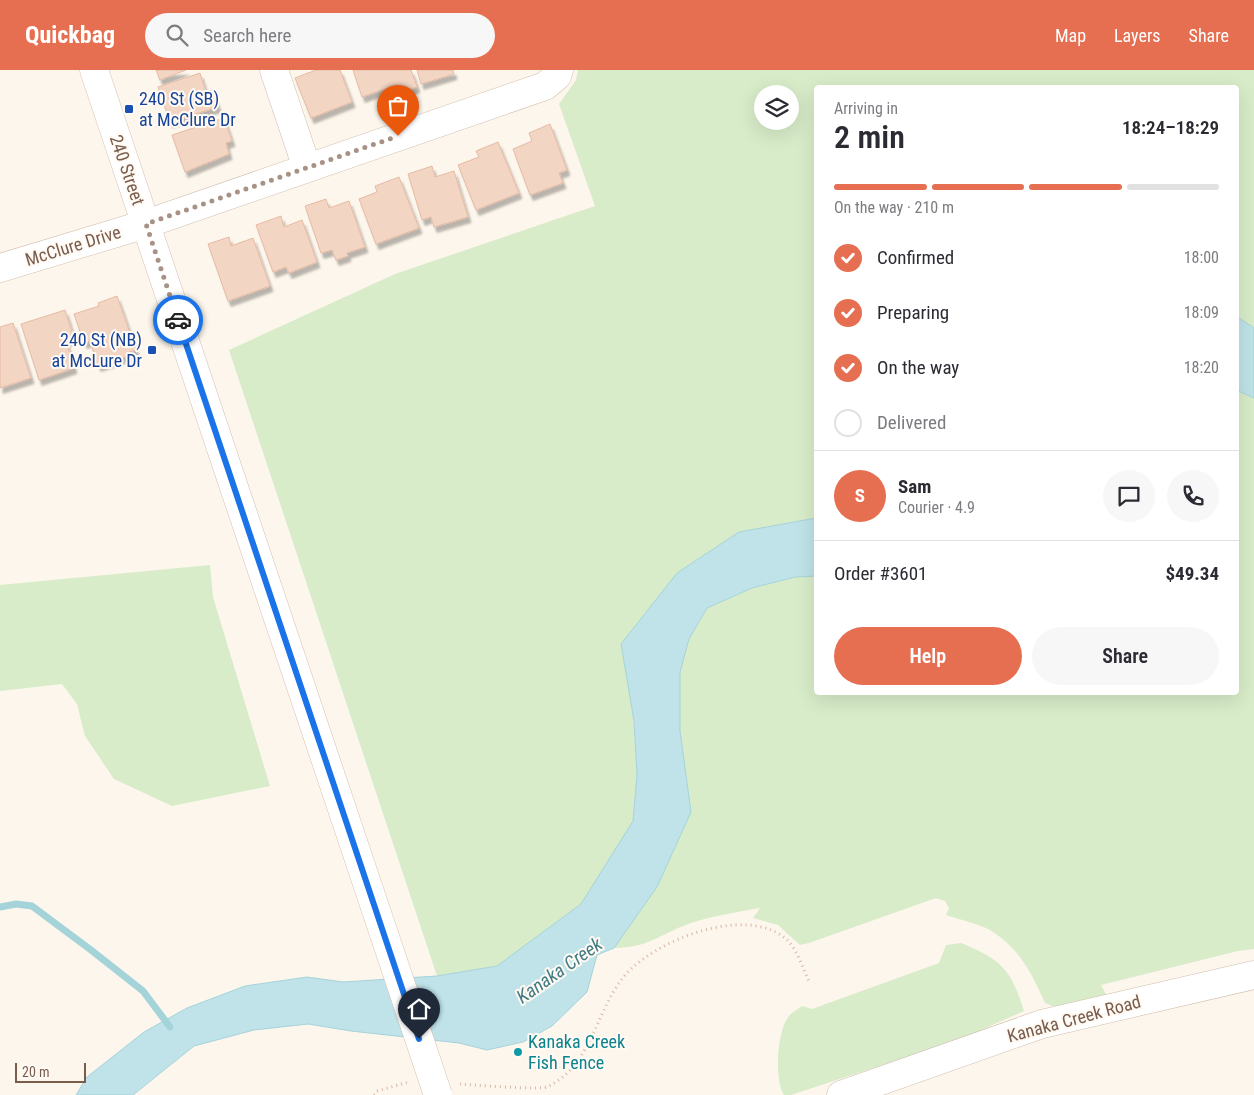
<!DOCTYPE html>
<html lang="en">
<head>
<meta charset="utf-8">
<style>
  body { margin:0; font-family:"Roboto Condensed",sans-serif; background:#f7f7f7; color:#2b2b33; height:100vh; display:flex; flex-direction:column; font-size:19px; white-space:nowrap }
  * { box-sizing:border-box; margin:0 }
  p { font-size:16px; color:#7c7c81 }
  .icon { flex:none; width:28px; height:28px; fill:none; stroke:currentColor; stroke-width:2; stroke-linecap:round; stroke-linejoin:round }
  .map { position:relative; flex:1; overflow:hidden }
  .panel { position:absolute; left:814px; top:15px; width:425px; height:610px; display:flex; flex-direction:column; background:#fff; border-radius:5px; box-shadow:0 5px 20px #0002 }
  .panel>* { flex:none }
  .tools { position:absolute; left:754px; top:15px; display:grid; gap:10px }
  .tools a { display:grid; place-items:center; width:45px; height:45px; border-radius:50%; background:#fff; box-shadow:0 5px 20px #0002; font-size:25px }
  .scale { position:absolute; left:15px; bottom:12px; width:71px; box-sizing:border-box; padding-left:5px; border:2px solid #7a5c4d; border-top:0; font-size:14px; line-height:18px; white-space:nowrap; color:#7a5c4d; -webkit-text-stroke:4px #fffaf3; paint-order:stroke }
  .pin { position:absolute; display:grid; place-items:center; width:42px; height:42px; color:#fff; margin:-51px -21px; border-radius:50% 50% 50% 0; rotate:-45deg; box-shadow:0 0 5px #0007 }
  .pin .icon { rotate:45deg }
  .courier { position:absolute; display:grid; place-items:center; width:50px; height:50px; margin:-25px; border:4px solid #1a73e8; border-radius:50%; background:#fff; color:#222; box-shadow:0 1px 6px #0007 }
  .head em { font-style:normal; font-weight:600 }
  .head div { display:flex; flex-direction:column-reverse }
  .head { display:flex; align-items:center; justify-content:space-between; height:85px; padding:0 20px }
  h1 { font-size:32px; font-weight:600; line-height:38px }
  .bar { display:grid; grid-template-columns:repeat(4,1fr); gap:8px 5px; align-content:center; height:60px; padding:0 20px }
  .bar i { height:6px; border-radius:4px; background:#e1e1e2 }
  .bar .selected { background:#e76f51 }
  .bar p { grid-column:span 4 }
  .line { display:flex; align-items:center; gap:12px; padding:0 20px; border-top:1px solid #e1e1e2 }
  .line div { flex:1 }
  .round { display:grid; place-items:center; flex:none; width:52px; height:52px; border-radius:26px; background:#f7f7f7 }
  ol { padding:0 20px; list-style:none }
  li { display:flex; align-items:center; gap:15px; height:55px }
  li p { margin-inline-start:auto }
  li .icon { padding:5px; border-radius:50%; background:#e76f51; color:#fff; stroke-width:4 }
  li:last-child { color:#7c7c81 }
  li i { width:28px; height:28px; border:2px solid #e1e1e2; border-radius:50% }
  .button { display:flex; gap:10px; margin-top:auto; padding:10px 20px }
  .button a { flex:1; height:58px; border-radius:30px; background:#e76f51; color:#fff; font-size:20px; font-weight:600; line-height:58px; text-align:center }
  .button a+a { background:#f7f7f7; color:#2b2b33 }
  header { display:flex; align-items:center; gap:30px; box-sizing:border-box; height:70px; padding:0 25px; background:#e76f51; color:#fff }
  header strong { font-size:24px }
  nav { display:flex; gap:28px; margin-inline-start:auto; font-size:18px }
  .search { width:350px; height:45px; background:#f7f7f7; display:flex; align-items:center; gap:12px; box-sizing:border-box; padding:0 18px; border-radius:28px; color:#7c7c81; font-size:19px }
  .map>svg:first-child { display:block }
  .green { fill:#d8ecc9; fill-rule:evenodd }
  .water { fill:#bfe3e8; stroke:#a5d3da }
  .lines { fill:none; stroke-linecap:round; stroke-linejoin:round }
  .stream { stroke:#a5d3da; stroke-width:7 }
  .building { fill:#f3d5c3; stroke:#e6bba3; filter:url(#shadow) }
  .street-casing { stroke:#d1beb0; stroke-width:29 }
  .secondary-casing { stroke:#d6c0b0; stroke-width:29 }
  .path { stroke:#d9b8a5; stroke-width:3; stroke-dasharray:1 4; stroke-linecap:butt }
  .street { stroke:#fff; stroke-width:28 }
  .secondary { stroke:#fff; stroke-width:28 }
  .secondary-bridge-casing { stroke:#d6c0b0; stroke-width:29; stroke-linecap:butt }
  .secondary-bridge { stroke:#fff; stroke-width:28 }
  .done { stroke:#a89285; stroke-width:5; stroke-dasharray:0 9 }
  .route { stroke:#1a73e8; stroke-width:6 }
  .transit-dot { fill:#1a4fb4; stroke:#fffaf3; stroke-width:2 }
  .culture-dot { fill:#0f9aa8; stroke:#fffaf3; stroke-width:2 }
  .labels { text-anchor:middle; stroke-width:4; stroke-linejoin:round; paint-order:stroke }
  .transit-label { font-size:18px; fill:#164399; stroke:#fffaf3; text-anchor:start }
  .street-label { font-size:18px; fill:#7a5c4d; stroke:#fffaf3 }
  .culture-label { font-size:18px; fill:#0d838f; stroke:#fffaf3; text-anchor:start }
  .water-label { font-size:19px; font-style:italic; fill:#437c86; stroke:#fffaf3 }
</style>
</head>
<body>
<header>
<strong>Quickbag</strong>
<div class="search"><svg class="icon" aria-label="search" viewBox="0 0 24 24"><circle cx="10" cy="10" r="6"/><path d="M15 15l6 6"/></svg>Search here</div>
<nav><a>Map</a><a>Layers</a><a>Share</a></nav>
</header>
<div class="map">
<svg width="1254" height="1025" viewBox="0 0 1254 1025">
  <defs>
    <filter id="shadow"><feDropShadow dx="3" dy="5.5" stdDeviation="1" flood-color="#0004"/></filter>
  </defs>
  <rect width="100%" height="100%" fill="#fdf6ec"/>
  <path class="green" d="M578,0H1254V258L1236,246V18H816V448L739,462L677,503L621,574L634,651L637,705L633,752L581,834L497,896L437,906L229,280L395,204L595,136L559,34L576,10ZM762,24H790V51H762Z
    M1236,320L1254,328V879L1238,881L1101,915L1107,926L1057,938L1045,933C1031,902 1020,879 990,860C977,853 960,850 946,845L949,838L945,831L936,828L809,873L800,875L778,855L753,848L760,838C737,842 713,846 691,853C661,863 650,878 614,878L657,817L691,742L680,661V602L689,569L707,538L752,518L795,507L816,506V622H1236Z
    M210,495L213,527L270,716L172,736L114,709L85,666L77,634L62,614L0,621V515Z
    M961,873C1002,890 1011,899 1024,941L961,969L791,1025H784C774,1010 777,960 789,946C792,942 798,939 802,936L812,939L939,893L946,875Z"/>
  <path class="water" d="M1236,246L1254,258V328L1236,320Z
    M816,448V506L795,507L752,518L707,538L689,569L680,602V661L691,742L657,817L614,878L597,885L587,922L552,956L523,972L487,980L459,973L351,961L308,954L254,960L194,976L133,1025H76L87,1007L144,962L187,938L245,916L307,907L343,912L437,906L497,896L581,834L633,751L637,705L634,651L621,574L677,503L739,462Z"/>
  <g class="lines">
    <path class="stream" d="M0,837L16,834L32,836L91,880L143,921L170,957"/>
  </g>
  <path class="building" d="M156,0H186L160,10Z
    M316,0H340L352,32L311,48L295,8Z
    M353,0H411L417,17L388,27L385,19L362,27Z
    M417,0H453L454,4L421,14Z
    M200,3L206,22L213,20L218,37L170,52L158,17Z
    M224,48L232,71L226,73L229,84L185,102L172,65Z
    M550,54L567,100L559,103L563,113L530,125L513,79L532,71L529,63Z
    M498,72L519,123L476,140L458,95L479,87L476,81Z
    M432,96L435,107L454,101L468,147L434,157L431,147L422,150L408,104Z
    M399,107L419,158L376,174L359,129L377,122L375,116Z
    M326,129L329,138L349,131L365,177L347,183L348,186L336,190L332,180L321,183L305,136Z
    M281,146L284,157L302,150L317,192L289,203L286,197L273,202L256,155Z
    M229,167L231,176L253,168L270,216L228,231L208,174Z
    M117,226L136,280L127,283L128,286L98,296L90,271L84,273L74,244L99,236L98,233Z
    M65,240L74,268L66,271L74,298L39,310L21,254Z
    M13,253L31,308L0,318V257Z"/>
  <g class="lines">
    <defs>
      <path id="street" d="M274,0L307,98
        M146,154L545,16L557,6L559,0
        M841,1025L1042,954L1254,905"/>
      <path id="secondary" d="M94,0L384,864
        M0,198L146,154"/>
    </defs>
    <use href="#street" class="street-casing"/>
    <use href="#secondary" class="secondary-casing"/>
    <path class="path" d="M460,1014C473,1015 539,1020 547,1017C593,995 595,940 626,904C657,870 744,835 785,868C797,878 802,897 809,911
      M374,1025L377,1021L409,1012"/>
    <use href="#street" class="street"/>
    <use href="#secondary" class="secondary"/>
    <defs>
      <path id="secondary-bridge" d="M384,864L438,1025"/>
    </defs>
    <use href="#secondary-bridge" class="secondary-bridge-casing"/>
    <use href="#secondary-bridge" class="secondary-bridge"/>
  </g>
  <g class="lines">
    <path class="done" d="M178,250L146,154L398,66"/>
    <path class="route" d="M178,250L419,969"/>
  </g>
  <g class="transit-dot">
    <rect x="124" y="34" width="10" height="10" rx="2.5"/>
    <rect x="147" y="275" width="10" height="10" rx="2.5"/>
  </g>
  <circle class="culture-dot" cx="518" cy="982" r="5"/>
  <g class="labels">
    <g class="transit-label">
      <text x="139" y="35">240 St (SB)<tspan x="139" dy="21">at McClure Dr</tspan></text>
      <text x="142" y="276" text-anchor="end">240 St (NB)<tspan x="142" dy="21">at McLure Dr</tspan></text>
    </g>
    <g class="street-label">
      <text transform="translate(127 100) rotate(71)" y="6">240 Street</text>
      <text transform="translate(73 176) rotate(-17)" y="6">McClure Drive</text>
      <text transform="translate(1074 949) rotate(-15)" y="6">Kanaka Creek Road</text>
    </g>
    <g class="culture-label">
      <text x="528" y="978">Kanaka Creek<tspan x="528" dy="21">Fish Fence</tspan></text>
    </g>
    <g class="water-label">
      <text transform="translate(559 900) rotate(-35)" y="7">Kanaka Creek</text>
    </g>
  </g>
</svg>
<div class="tools">
<a><svg class="icon" aria-label="layers" viewBox="0 0 24 24"><path d="M12 4l9 5-9 5-9-5zM3 14l9 5 9-5"/></svg></a>
</div>
<div class="scale">20 m</div>
<div class="pin" style="left:398px;top:66px;background:#ea580c"><svg class="icon" aria-label="bag" viewBox="0 0 24 24"><path d="M5 8h14l-1 12H6zM9 8a3 3 0 0 1 6 0"/></svg></div>
<div class="pin" style="left:419px;top:969px;background:#1f2937"><svg class="icon" aria-label="home" viewBox="0 0 24 24"><path d="M3 11l9-7 9 7M6 9v11h12V9"/></svg></div>
<div class="courier" style="left:178px;top:250px"><svg class="icon" aria-label="car" viewBox="0 0 24 24"><path d="M5 17H2v-5l4-1 3-4h7l3 4 3 1v5h-3M9 17h6M6 11h13"/><circle cx="7" cy="17" r="2"/><circle cx="17" cy="17" r="2"/></svg></div>
<section class="panel">
<div class="head"><div><h1>2 min</h1><p>Arriving in</p></div><em>18:24–18:29</em></div>
<div class="bar"><i class="selected"></i><i class="selected"></i><i class="selected"></i><i></i><p>On the way · 210 m</p></div>
<ol>
<li><svg class="icon" aria-label="check" viewBox="0 0 24 24"><path d="M5 12l5 5 9-10"/></svg>Confirmed<p>18:00</p></li>
<li><svg class="icon" aria-label="check" viewBox="0 0 24 24"><path d="M5 12l5 5 9-10"/></svg>Preparing<p>18:09</p></li>
<li><svg class="icon" aria-label="check" viewBox="0 0 24 24"><path d="M5 12l5 5 9-10"/></svg>On the way<p>18:20</p></li>
<li><i></i>Delivered</li>
</ol>
<div class="line" style="height:90px"><b class="round" style="background:#e76f51;color:#fff">S</b><div><b>Sam</b><p>Courier · 4.9</p></div><a class="round"><svg class="icon" aria-label="chat" viewBox="0 0 24 24"><path d="M4 5h16v11H9l-5 4z"/></svg></a><a class="round"><svg class="icon" aria-label="phone" viewBox="0 0 24 24"><path d="M5 4h4l2 5-3 2q2 4 5 5l2-3 5 2v4C11 20 4 13 5 4z"/></svg></a></div>
<div class="line" style="height:65px"><div>Order #3601</div><b>$49.34</b></div>
<div class="button"><a>Help</a><a>Share</a></div>
</section>
</div>
</body>
</html>
